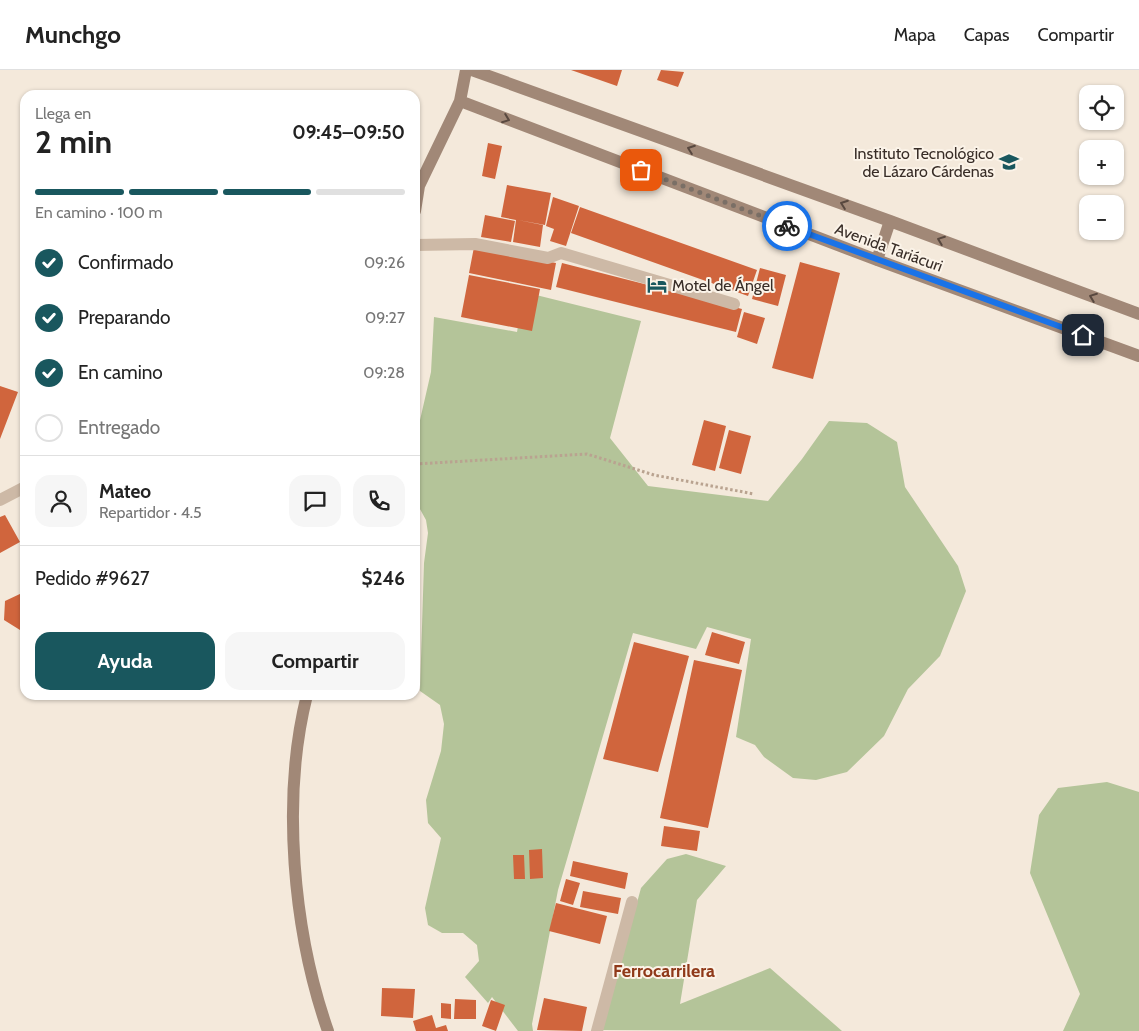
<!DOCTYPE html>
<html lang="es">
<head>
<meta charset="utf-8">
<style>
  body { margin:0; font-family:Cabin,sans-serif; background:#f6f6f6; color:#222; height:100vh; display:flex; flex-direction:column; font-size:19px; white-space:nowrap }
  * { box-sizing:border-box; margin:0 }
  p { font-size:16px; color:#767676 }
  .icon { flex:none; width:28px; height:28px; fill:none; stroke:currentColor; stroke-width:2; stroke-linecap:round; stroke-linejoin:round }
  .map { position:relative; flex:1; overflow:hidden }
  .side { position:absolute; left:20px; top:20px; width:400px; height:610px; display:flex; flex-direction:column; background:#fff; border-radius:15px; box-shadow:0 1px 4px #0004 }
  .side>* { flex:none }
  .buttons { position:absolute; left:1079px; top:15px; display:grid; gap:10px }
  .buttons a { display:grid; place-items:center; width:45px; height:45px; border-radius:10px; background:#fff; box-shadow:0 1px 4px #0004; font-size:25px }
  .pin { position:absolute; display:grid; place-items:center; width:42px; height:42px; color:#fff; margin:-21px; border-radius:10px; box-shadow:0 2px 8px #0006 }
  .courier { position:absolute; display:grid; place-items:center; width:50px; height:50px; margin:-25px; border:4px solid #1a73e8; border-radius:50%; background:#fff; color:#222; box-shadow:0 1px 6px #0007 }
  .head em { font-style:normal; font-weight:700 }
  .head div { display:flex; flex-direction:column-reverse }
  .head { display:flex; align-items:center; justify-content:space-between; height:85px; padding:0 15px }
  h1 { font-size:32px; font-weight:700; line-height:38px }
  .bar { display:grid; grid-template-columns:repeat(4,1fr); gap:8px 5px; align-content:center; height:60px; padding:0 15px }
  .bar i { height:6px; border-radius:4px; background:#e0e0e0 }
  .bar .current { background:#19575e }
  .bar p { grid-column:span 4 }
  .line { display:flex; align-items:center; gap:12px; padding:0 15px; border-top:1px solid #e0e0e0 }
  .line div { flex:1 }
  .round { display:grid; place-items:center; flex:none; width:52px; height:52px; border-radius:15px; background:#f6f6f6 }
  ol { padding:0 15px; list-style:none }
  li { display:flex; align-items:center; gap:15px; height:55px }
  li p { margin-inline-start:auto }
  li .icon { padding:5px; border-radius:50%; background:#19575e; color:#fff; stroke-width:4 }
  li:last-child { color:#767676 }
  li i { width:28px; height:28px; border:2px solid #e0e0e0; border-radius:50% }
  .button { display:flex; gap:10px; margin-top:auto; padding:10px 15px }
  .button a { flex:1; height:58px; border-radius:15px; background:#19575e; color:#fff; font-size:20px; font-weight:700; line-height:58px; text-align:center }
  .button a+a { background:#f6f6f6; color:#222 }
  header { display:flex; align-items:center; gap:30px; box-sizing:border-box; height:70px; padding:0 25px; background:#fff; border-bottom:1px solid #e0e0e0 }
  header strong { font-size:24px }
  nav { display:flex; gap:28px; margin-inline-start:auto; font-size:18px }
  .map>svg:first-child { display:block }
  .green { fill:#b4c499 }
  .building { fill:#d0653d }
  .lines { fill:none; stroke-linecap:round; stroke-linejoin:round }
  .path { stroke:#b9a390; stroke-width:3; stroke-dasharray:2.5 2.5; stroke-linecap:butt }
  .lane { stroke:#cdb9a6; stroke-width:12 }
  .street { stroke:#cdb9a6; stroke-width:12 }
  .secondary { stroke:#a18877; stroke-width:12 }
  .oneway { stroke:#58483f }
  .done { stroke:#7a6f66; stroke-width:5; stroke-dasharray:0 9 }
  .route { stroke:#1a73e8; stroke-width:6 }
  .labels { text-anchor:middle; stroke-width:4; stroke-linejoin:round; paint-order:stroke }
  .poi-label { font-size:16px; fill:#382d27; stroke:#fbf3e8; text-anchor:end }
  .street-label { font-size:16px; fill:#382d27; stroke:#fbf3e8 }
  .neighbourhood-label { font-size:18px; font-weight:bold; fill:#8f3919; stroke:#fbf3e8 }
</style>
</head>
<body>
<header>
<strong>Munchgo</strong>
<nav><a>Mapa</a><a>Capas</a><a>Compartir</a></nav>
</header>
<div class="map">
<svg width="1139" height="961" viewBox="0 0 1139 961">
  <rect width="100%" height="100%" fill="#f4e9db"/>
  <path class="green" d="M524,222L641,251L610,368L648,416L768,431L802,389L829,351L867,353L897,372L905,417L958,496L966,521L940,586L908,619L884,666L847,702L816,710L793,708L764,687L755,675L736,667L751,569L707,557L696,579L633,563L558,820L532,954L533,961H518L492,927L488,933L465,907L479,891L477,875L463,863H442L428,855L425,838L441,768L428,753L426,730L441,681L444,654L440,635L420,621L424,493L428,463L426,450L415,430V372L431,302L434,247L517,262Z
    M1107,712L1139,722V961H1063L1080,924L1030,803L1039,745L1058,718Z
    M686,784L726,796L697,830L680,934L770,898L842,961L602,960L641,818L667,789Z"/>
  <path class="building" d="M571,0H622L617,16Z
    M661,0L684,2L678,17L657,10Z
    M488,73L502,76L495,109L482,106Z
    M507,115L551,123L545,155L518,150L543,155L540,177L513,172L516,150L501,147Z
    M553,127L579,136L566,176L550,171L554,159L546,156Z
    M580,137L757,200L748,226L571,163Z
    M485,145L515,151L511,172L481,167Z
    M474,177L556,193L551,220L469,203Z
    M800,192L840,203L813,309L772,298Z
    M562,193L742,239L736,262L556,217Z
    M760,198L786,205L778,236L752,229Z
    M469,205L540,219L532,261L461,247Z
    M744,242L765,248L757,274L737,267Z
    M0,316L18,322L0,369Z
    M704,350L726,356L715,401L692,395Z
    M729,360L751,366L741,404L719,398Z
    M5,445L20,472L0,483V447Z
    M22,523L25,525V557L20,560L4,550L5,531Z
    M712,562L745,572L739,594L705,585Z
    M634,572L689,586L658,702L603,689Z
    M694,590L742,600L708,758L660,748Z
    M664,756L700,761L697,781L661,776Z
    M542,779L543,808L530,809L529,780Z
    M513,785H524L525,809H514Z
    M573,791L628,803L625,819L570,806Z
    M566,809L580,813L573,835L560,831Z
    M583,821L621,828L618,844L580,837Z
    M556,833L607,846L600,874L549,861Z
    M382,918L415,919L413,948L381,946Z
    M544,928L587,937L582,961L537,960Z
    M455,929L476,930V949H454Z
    M491,930L505,935L496,961L482,956Z
    M441,933L451,934V949L441,948Z
    M432,945L436,958L446,955L448,961H416L413,951Z"/>
  <g class="lines">
    <path class="path" d="M415,394L587,384L654,405L754,424"/>
    <path class="lane" d="M415,175L475,174L548,188L561,183L734,234"/>
    <path class="street" d="M0,430L25,417
      M597,961L632,832"/>
    <path class="secondary" d="M472,0L890,151L1139,244
      M460,31L877,190L1139,286
      M415,141L419,116L460,31L466,0
      M877,190L890,151
      M307,625C281,728 293,861 328,961"/>
  </g>
  <defs><path id="oneway-chevron" d="M-2-3.5L2.5 0L-2 3.5" fill="none" stroke-width="1.6" stroke-linecap="round" stroke-linejoin="round" transform="scale(1.25)"/></defs>
  <g class="oneway">
    <use href="#oneway-chevron" transform="translate(506 49) rotate(21)"/>
    <use href="#oneway-chevron" transform="translate(691 79) rotate(-160)"/>
    <use href="#oneway-chevron" transform="translate(844 134) rotate(-160)"/>
    <use href="#oneway-chevron" transform="translate(941 170) rotate(-159)"/>
    <use href="#oneway-chevron" transform="translate(1093 227) rotate(-159)"/>
  </g>
  <g class="lines">
    <path class="done" d="M641,100L787,156"/>
    <path class="route" d="M787,156L1083,265"/>
  </g>
  <defs>
    <symbol id="university-bare" viewBox="-9 -9 18 18"><path d="M0-5L7-2L0 1L-7-2ZM-4 1L0 2.5L4 1V4Q0 6-4 4Z" fill="#19575e" stroke="#fbf3e8" stroke-width="2.5" paint-order="stroke"/></symbol>
    <symbol id="hotel-bare" viewBox="-9 -9 18 18"><path d="M-6-4.5h1.5V1H6V5H4.5V3h-9V5H-6ZM-4 0a1.8 1.8 0 1 1 3.6 0ZM.5 0V-2.5h3Q6-2.5 6 0Z" fill="#19575e" stroke="#fbf3e8" stroke-width="2.5" paint-order="stroke"/></symbol>
  </defs>
  <g fill-rule="evenodd">
    <use href="#university-bare" x="995" y="78" width="28" height="28"/>
    <use href="#hotel-bare" x="643" y="201" width="28" height="28"/>
  </g>
  <g class="labels">
    <g class="poi-label">
      <text x="994" y="89">Instituto Tecnológico<tspan x="994" dy="18">de Lázaro Cárdenas</tspan></text>
      <text x="672" y="221" text-anchor="start">Motel de Ángel</text>
    </g>
    <g class="street-label">
      <text transform="translate(889 177) rotate(20)" y="6">Avenida Tariácuri</text>
    </g>
    <g class="neighbourhood-label">
      <text x="664" y="907">Ferrocarrilera</text>
    </g>
  </g>
</svg>
<div class="buttons">
<a><svg class="icon" aria-label="locate" viewBox="0 0 24 24"><circle cx="12" cy="12" r="6"/><path d="M12 2v4M12 18v4M2 12h4M18 12h4"/></svg></a>
<a>+</a>
<a>−</a>
</div>
<div class="pin" style="left:641px;top:100px;background:#ea580c"><svg class="icon" aria-label="bag" viewBox="0 0 24 24"><path d="M5 8h14l-1 12H6zM9 8a3 3 0 0 1 6 0"/></svg></div>
<div class="pin" style="left:1083px;top:265px;background:#1f2937"><svg class="icon" aria-label="home" viewBox="0 0 24 24"><path d="M3 11l9-7 9 7M6 9v11h12V9"/></svg></div>
<div class="courier" style="left:787px;top:156px"><svg class="icon" aria-label="bike" viewBox="0 0 24 24"><circle cx="6" cy="16" r="4"/><circle cx="18" cy="16" r="4"/><path d="M6 16l4-8h5l3 8M10 8l3 8H6M13 5h3"/></svg></div>
<section class="side">
<div class="head"><div><h1>2 min</h1><p>Llega en</p></div><em>09:45–09:50</em></div>
<div class="bar"><i class="current"></i><i class="current"></i><i class="current"></i><i></i><p>En camino · 100 m</p></div>
<ol>
<li><svg class="icon" aria-label="check" viewBox="0 0 24 24"><path d="M5 12l5 5 9-10"/></svg>Confirmado<p>09:26</p></li>
<li><svg class="icon" aria-label="check" viewBox="0 0 24 24"><path d="M5 12l5 5 9-10"/></svg>Preparando<p>09:27</p></li>
<li><svg class="icon" aria-label="check" viewBox="0 0 24 24"><path d="M5 12l5 5 9-10"/></svg>En camino<p>09:28</p></li>
<li><i></i>Entregado</li>
</ol>
<div class="line" style="height:90px"><a class="round"><svg class="icon" aria-label="person" viewBox="0 0 24 24"><circle cx="12" cy="8" r="4"/><path d="M4 21q1-7 8-7t8 7"/></svg></a><div><b>Mateo</b><p>Repartidor · 4.5</p></div><a class="round"><svg class="icon" aria-label="chat" viewBox="0 0 24 24"><path d="M4 5h16v11H9l-5 4z"/></svg></a><a class="round"><svg class="icon" aria-label="phone" viewBox="0 0 24 24"><path d="M5 4h4l2 5-3 2q2 4 5 5l2-3 5 2v4C11 20 4 13 5 4z"/></svg></a></div>
<div class="line" style="height:65px"><div>Pedido #9627</div><b>$246</b></div>
<div class="button"><a>Ayuda</a><a>Compartir</a></div>
</section>
</div>
</body>
</html>
